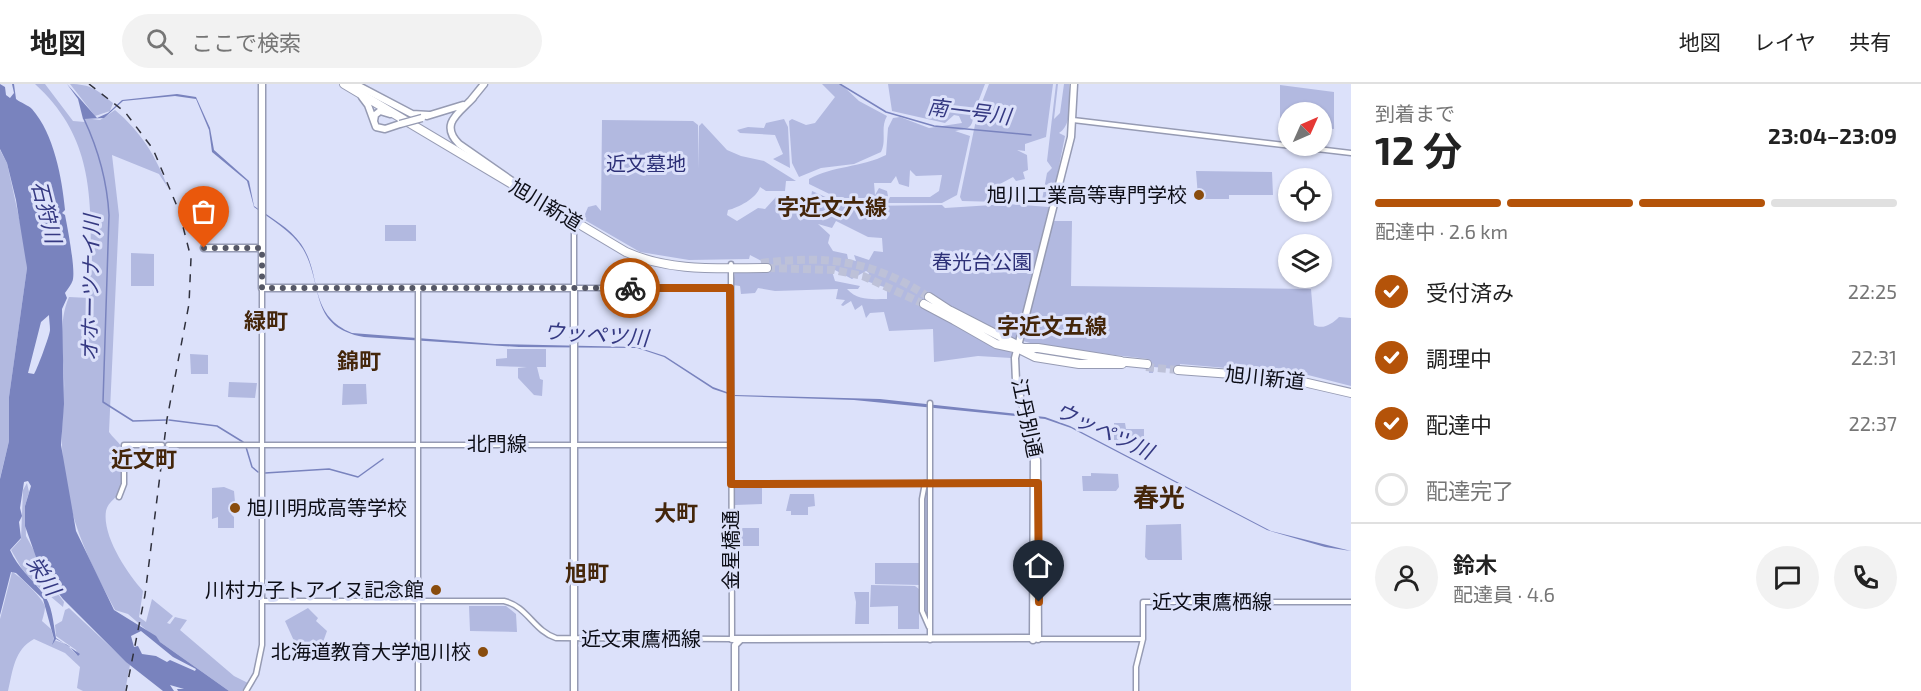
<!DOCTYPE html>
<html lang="ja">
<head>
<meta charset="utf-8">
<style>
  body { margin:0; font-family:"Exo 2","Noto Sans JP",sans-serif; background:#f2f2f2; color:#222; height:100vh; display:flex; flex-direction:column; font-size:22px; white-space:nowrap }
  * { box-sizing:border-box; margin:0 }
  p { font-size:20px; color:#767676 }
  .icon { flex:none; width:33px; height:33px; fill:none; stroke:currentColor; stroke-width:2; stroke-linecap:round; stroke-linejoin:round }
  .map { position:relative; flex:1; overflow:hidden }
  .panel { display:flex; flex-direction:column; background:#fff; width:570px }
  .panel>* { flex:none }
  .needle { width:39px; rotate:45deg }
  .controls { position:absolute; left:1278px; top:18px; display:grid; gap:12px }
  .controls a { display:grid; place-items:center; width:54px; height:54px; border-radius:50%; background:#fff; box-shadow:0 2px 4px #0004; font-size:30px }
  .pin { position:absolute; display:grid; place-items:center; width:51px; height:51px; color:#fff; margin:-62px -26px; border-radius:50% 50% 50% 0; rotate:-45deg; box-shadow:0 0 6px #0007 }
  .pin .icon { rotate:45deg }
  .courier { position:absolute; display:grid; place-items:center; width:60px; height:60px; margin:-30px; border:4px solid #b45309; border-radius:50%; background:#fff; color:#222; box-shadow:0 2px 8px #0007 }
  .summary em { font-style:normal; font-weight:700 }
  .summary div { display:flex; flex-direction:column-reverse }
  .summary { display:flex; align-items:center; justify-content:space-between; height:102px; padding:0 24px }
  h1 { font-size:39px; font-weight:700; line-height:45px }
  .bar { display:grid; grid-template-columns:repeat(4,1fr); gap:9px 6px; align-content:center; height:72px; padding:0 24px }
  .bar i { height:8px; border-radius:4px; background:#e0e0e0 }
  .bar .selected { background:#b45309 }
  .bar p { grid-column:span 4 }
  .line { display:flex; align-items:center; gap:15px; padding:0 24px; border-top:2px solid #e0e0e0 }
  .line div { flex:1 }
  .round { display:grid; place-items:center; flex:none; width:63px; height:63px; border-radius:32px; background:#f2f2f2 }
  ol { padding:0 24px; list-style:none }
  li { display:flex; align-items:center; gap:18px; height:66px }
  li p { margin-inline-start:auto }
  li .icon { padding:6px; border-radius:50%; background:#b45309; color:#fff; stroke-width:4 }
  li:last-child { color:#767676 }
  li i { width:33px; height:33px; border:3px solid #e0e0e0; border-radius:50% }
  header { display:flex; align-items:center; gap:36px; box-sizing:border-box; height:84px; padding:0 30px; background:#fff; border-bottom:2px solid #e0e0e0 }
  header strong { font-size:28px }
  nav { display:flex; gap:33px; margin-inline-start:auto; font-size:21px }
  .search { width:420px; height:54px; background:#f2f2f2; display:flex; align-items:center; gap:15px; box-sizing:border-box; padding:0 21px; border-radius:33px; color:#767676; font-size:22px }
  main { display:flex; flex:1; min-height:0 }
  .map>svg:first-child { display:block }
  .green { fill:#b2b9e0; fill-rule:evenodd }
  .water { fill:#7983be; fill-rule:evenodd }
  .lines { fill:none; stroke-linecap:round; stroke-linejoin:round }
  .stream { stroke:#7983be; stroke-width:1.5 }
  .highway-tunnel { stroke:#bdc1d8; stroke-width:8; stroke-dasharray:8 4; stroke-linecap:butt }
  .minor-casing { stroke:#969bb3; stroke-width:7 }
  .major-casing { stroke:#969bb3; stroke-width:9 }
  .highway-casing { stroke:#969bb3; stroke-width:10 }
  .minor { stroke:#fff; stroke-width:4 }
  .major { stroke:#fff; stroke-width:6 }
  .highway { stroke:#fff; stroke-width:8 }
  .rail { stroke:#30313d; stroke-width:1.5; stroke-dasharray:8 8; stroke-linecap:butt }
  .major-bridge-casing { stroke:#969bb3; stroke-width:9; stroke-linecap:butt }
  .major-bridge { stroke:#fff; stroke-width:6 }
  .done { stroke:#555766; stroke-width:6; stroke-dasharray:0 10.8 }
  .route { stroke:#b45309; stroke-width:8 }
  .poi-dot { fill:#894c0d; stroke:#dce1fa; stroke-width:2 }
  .labels { text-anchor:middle; stroke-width:6; stroke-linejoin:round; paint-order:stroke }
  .park-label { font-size:20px; fill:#2d3077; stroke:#dce1fa }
  .poi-label { font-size:20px; fill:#0c0d16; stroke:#dce1fa; text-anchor:end }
  .street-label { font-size:20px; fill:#0c0d16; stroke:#dce1fa }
  .water-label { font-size:21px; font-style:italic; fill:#353982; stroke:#dce1fa }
  .quarter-label { font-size:22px; font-weight:bold; fill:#44260a; stroke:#dce1fa }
  .district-label { font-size:26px; font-weight:bold; fill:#44260a; stroke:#dce1fa }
</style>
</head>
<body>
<header>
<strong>地図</strong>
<div class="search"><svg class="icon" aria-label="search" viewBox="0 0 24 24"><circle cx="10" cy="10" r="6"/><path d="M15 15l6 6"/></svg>ここで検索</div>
<nav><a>地図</a><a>レイヤ</a><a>共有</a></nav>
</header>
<main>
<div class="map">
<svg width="1351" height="607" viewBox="0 0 1351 607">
  <rect width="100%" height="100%" fill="#dce1fa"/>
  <path class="green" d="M35,0H45L73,37L85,38L84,34L100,36L115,26C141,48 156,72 168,104L159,90L112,71L119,131L109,348C112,353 118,357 121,362C124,367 123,402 119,408C115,416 108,418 106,427C102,452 127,489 143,507L139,533L146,538L152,515L173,532L167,539L170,540L175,533L187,536L180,546L234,592L248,599L242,607H229L160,558L128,530L115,526C86,472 64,426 62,362C61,339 65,317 64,294C63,267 58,238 69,213L89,214C88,204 91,193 91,182C91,111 93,53 35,0Z
    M70,0C91,0 97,6 113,19L110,27L95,32Z
    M822,0H841L859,17L887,32C880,44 887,56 881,68L854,80L821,84L799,93L792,79L789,37L792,35L806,41L815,39L835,13Z
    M888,0H985L975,26L970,29L973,32C973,45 966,45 955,47L970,52L957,111L942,119H887L890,113H930L939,107L942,91L916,92L910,86L909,103L899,100L896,92L891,99H874L875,111L879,104L887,107L888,112L880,119L850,120L809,100V95C832,82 863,83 886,71L888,44L893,34L900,33L929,44L962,39L959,32L954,31L945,39L892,27Z
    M989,0H1053L1046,53L1025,60V67L1017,66L1027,71L1028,86L1023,88L1025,95L1016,97L1013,93L1000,100L1005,114L1001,118L962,117L960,113L976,36L979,31L1003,33L979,26Z
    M1056,0H1058L1054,35L1060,29L1064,0H1069C1069,15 1073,41 1059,49L1065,52L1053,113L1045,119L1042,116L1047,89L1052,84L1047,77Z
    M1280,1L1334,8V45L1322,44V28H1288V40L1280,39Z
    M784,35L788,43L790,84L773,75L783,70L775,51L740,49L737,46L748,43L764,44L766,39Z
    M602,36L693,37L698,41L699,85V42L702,39L727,66L741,72L764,77L796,97H786L785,107H766L760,103C757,114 738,124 728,126L727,131L737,137L758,124L765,125L776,113L781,111L785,113L777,126L788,129L787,123L797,112L811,114L812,107L857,127L887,136L860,122L942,121L945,124L1008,120L1049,123L1015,258L929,215L924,221L1012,269L1011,274L978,272L934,278L933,245L889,247L884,228L870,229L866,234L862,221L855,226L851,217L843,222L841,221L845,216L836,215L838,205L775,207L758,204L755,209L741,210L740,202L733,201L735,188H772L773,183L750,171L749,175L689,176L640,168L583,135L588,123L596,121L601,127ZM836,137L868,153L882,154L883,168L874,167L869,176L854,171L856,177L848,175L847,170L833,167L828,159L830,151L818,140L832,144ZM831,184L852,195L866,187L869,189L866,197L887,204V215C872,215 858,217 847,205H858L860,202L835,197Z
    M0,66L7,79L25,161L27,184L9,313V357L0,394Z
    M1196,87L1272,88L1273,111H1229V115H1201L1198,113Z
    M1051,137H1072L1071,202L1311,205L1314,241C1323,246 1332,240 1339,233L1351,234V302L1308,291L1180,280L1179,290H1174V285L1154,283L1153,289H1149L1148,275L1041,262L1023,257Z
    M385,141H416V157H385Z
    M131,169L154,170V202H131Z
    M507,265H546V283H537L540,295L543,296L542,312L534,311L518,294V284L527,283L496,282V275L507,274Z
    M190,270L208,271V290H191Z
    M229,298L257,299L255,314L228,313Z
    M343,300H366L367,320L342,321Z
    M1114,339H1125L1126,345H1144V355L1114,356Z
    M1091,389L1118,390L1119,403L1116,407H1083L1082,392H1091Z
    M27,399L29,408L25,422L26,452L38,474V483L64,518L63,523L50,512L47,515L42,507L22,485L11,466L21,455L23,406Z
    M925,401H928L927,536L923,525Z
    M762,402V420L735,421V403Z
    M212,404L224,403L234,407L236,429L231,430L234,433V444H218V433L212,435Z
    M790,410H814L815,422L808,423V431H791V427H786Z
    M1181,440L1182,476H1148L1145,473L1146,441Z
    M735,444H759V462H734Z
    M875,479H921L920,501L875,500Z
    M12,488C19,491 44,515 45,523C45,527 43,533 42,537L51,545L54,556L66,560L78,572L76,566L56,552L55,541L62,537L65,526L69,524L130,581L125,607H83L77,604L80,583L65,569L34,555C14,566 13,586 8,607H0V535Z
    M871,501L915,502L919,505V545H898V522L870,523Z
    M854,508H869V540H855L856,518Z
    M469,522H506L516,530L517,548L470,547Z
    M308,524L318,534L316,537L327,547L323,558L337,569L330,577L316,566L311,572L299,568L285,537Z"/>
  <path class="water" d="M0,0L5,3L6,11L10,14L14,9L12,0H14L16,15C21,19 28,21 32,25C54,50 62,94 65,126L62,129L65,131C67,141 77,191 72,198C71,201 67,206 65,209L67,214L62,225L64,320L61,361L76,447L114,526L156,552L160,558L229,607H178L177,605H184L170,601L174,607H163L126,578L63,515L41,487L25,442V422L31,402L28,397L24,398L20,424L22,432L19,438L21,454L10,466C18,484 31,494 42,508C53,521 53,539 56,554L80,570L78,572L69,562L56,555L52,561L54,555L43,515L16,489L11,488L0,531V395L9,357V313L27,184L16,116L7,79L0,65ZM49,231C49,235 50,241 50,246C50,251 36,288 34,290L28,289L41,238ZM141,547L173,573L196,585L195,587L170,576L167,578L156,572L142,570L138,562L134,563L131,552Z
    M67,0L97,34L108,29L122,16L177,10L196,13L210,44L214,66L249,97L254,122C270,133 290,144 301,160C323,192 307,230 352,249L495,260L637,263L665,272L713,303L735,311L880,315L1045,333L1070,342L1271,447L1351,467L1325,463L1267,446L1071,344L1045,335L854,316L734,312L713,305L664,273L637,264L519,263L364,253C308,243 324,201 303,165C292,147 270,135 254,123L247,97L212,68L209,46L196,15L175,12L123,17L104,34L83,35L78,15Z"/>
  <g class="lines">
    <path class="stream" d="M840,0L886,28L934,42L1031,51
      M84,35C99,67 107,96 109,131L103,318L133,337L166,336
      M169,336L217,342L243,358
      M246,363L252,383L258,388
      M265,389L329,385L358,393L383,375"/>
    <path class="highway-tunnel" d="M761,179C828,171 871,176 929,213
      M767,184L834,186L863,192L924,220
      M1146,283L1178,286"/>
    <defs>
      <path id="minor" d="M1073,36L1351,69
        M574,139V204H730
        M168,361H731
        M925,399L922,415V527L929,543
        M731,400L1033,399
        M119,413L124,400V361H162
        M262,517H504C527,522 534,547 556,554L732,555L731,180
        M1038,555H1143
        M930,556V319
        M246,607L256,590L262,561V204
        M418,607V204
        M1136,607V583L1143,555V518H1351"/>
      <path id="major" d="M262,0V204H574V607
        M355,0L412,30L429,31
        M362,13L368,21L376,43L385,45L400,40
        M473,14C459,29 439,40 459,60L515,99
        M471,16L484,0
        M427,32L463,21
        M374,37L375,31L380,27L390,30
        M204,164H262
        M1037,376L1038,555
        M732,555L1037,554
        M1033,556L1034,366L1016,297L1015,274L1071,53L1074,0
        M735,607V561L740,556"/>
      <path id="highway" d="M344,0L626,168C670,188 720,184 767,184
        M929,213L955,230
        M924,220L956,237
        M951,227L1023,264H1038L1121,277
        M954,236L996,260L1019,265L1035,273L1079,280H1122
        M1117,277L1147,280
        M1178,286L1286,294L1351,309"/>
    </defs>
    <use href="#minor" class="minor-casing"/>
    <use href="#major" class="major-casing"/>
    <use href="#highway" class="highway-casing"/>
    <use href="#minor" class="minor"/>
    <use href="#major" class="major"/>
    <use href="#highway" class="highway"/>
    <path class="rail" d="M89,0L125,28L153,65L179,127L191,174L189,220L167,335L145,511L126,607"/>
    <defs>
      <path id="major-bridge" d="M400,40L422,34"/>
    </defs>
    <use href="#major-bridge" class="major-bridge-casing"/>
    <use href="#major-bridge" class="major-bridge"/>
  </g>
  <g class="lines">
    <path class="done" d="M204,164H262V204H630"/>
    <path class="route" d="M630,204H730L731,400L1038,399L1039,518"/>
  </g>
  <g class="poi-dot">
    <circle cx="1199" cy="111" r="6"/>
    <circle cx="235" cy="424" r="6"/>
    <circle cx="436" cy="506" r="6"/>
    <circle cx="483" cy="568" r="6"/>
  </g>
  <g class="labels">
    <g class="park-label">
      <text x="646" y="87">近文墓地</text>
      <text x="982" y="185">春光台公園</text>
    </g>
    <g class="poi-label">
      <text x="1187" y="118">旭川工業高等専門学校</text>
      <text x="247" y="431" text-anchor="start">旭川明成高等学校</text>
      <text x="424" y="513">川村カ子トアイヌ記念館</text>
      <text x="471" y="575">北海道教育大学旭川校</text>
    </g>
    <g class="street-label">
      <text transform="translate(546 121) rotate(31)" y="7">旭川新道</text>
      <text transform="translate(1265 294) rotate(6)" y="7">旭川新道</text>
      <text transform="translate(1027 334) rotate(78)" y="7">江丹別通</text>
      <text x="497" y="367">北門線</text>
      <text transform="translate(731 466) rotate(-90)" y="7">金星橋通</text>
      <text x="1212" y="525">近文東鷹栖線</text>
      <text x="641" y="562">近文東鷹栖線</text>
    </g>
    <g class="water-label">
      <text transform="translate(969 28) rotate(7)" y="7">南一号川</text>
      <text transform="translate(46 128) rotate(76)" y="7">石狩川</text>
      <text transform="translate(91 204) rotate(-89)" y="7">オホーツナイ川</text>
      <text transform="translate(596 251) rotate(4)" y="7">ウッペツ川</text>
      <text transform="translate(1104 347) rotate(25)" y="7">ウッペツ川</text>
      <text transform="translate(43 492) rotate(57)" y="7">栄川</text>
    </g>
    <g class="quarter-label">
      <text x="832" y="131">字近文六線</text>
      <text x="266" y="245">緑町</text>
      <text x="1052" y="250">字近文五線</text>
      <text x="359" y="285">錦町</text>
      <text x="144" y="383">近文町</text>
      <text x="676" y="437">大町</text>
      <text x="587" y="497">旭町</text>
    </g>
    <g class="district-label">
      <text x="1159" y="423">春光</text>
    </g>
  </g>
</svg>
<div class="controls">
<a><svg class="needle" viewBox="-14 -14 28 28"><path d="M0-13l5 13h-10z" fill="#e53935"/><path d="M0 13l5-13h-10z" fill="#767676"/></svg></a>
<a><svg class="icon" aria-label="locate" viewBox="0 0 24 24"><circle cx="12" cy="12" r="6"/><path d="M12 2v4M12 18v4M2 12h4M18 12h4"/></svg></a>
<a><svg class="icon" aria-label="layers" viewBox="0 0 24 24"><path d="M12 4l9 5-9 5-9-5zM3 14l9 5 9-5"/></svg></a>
</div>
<div class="pin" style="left:204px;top:164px;background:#ea580c"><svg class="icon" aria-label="bag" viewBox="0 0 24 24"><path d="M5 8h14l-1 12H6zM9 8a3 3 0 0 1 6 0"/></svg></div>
<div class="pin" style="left:1039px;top:518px;background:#1f2937"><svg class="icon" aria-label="home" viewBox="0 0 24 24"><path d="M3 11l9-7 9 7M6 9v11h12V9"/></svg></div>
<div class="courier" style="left:630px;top:204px"><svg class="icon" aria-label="bike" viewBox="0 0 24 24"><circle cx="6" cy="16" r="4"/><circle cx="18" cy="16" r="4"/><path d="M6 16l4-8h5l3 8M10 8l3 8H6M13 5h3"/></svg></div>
</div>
<section class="panel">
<div class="summary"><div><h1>12 分</h1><p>到着まで</p></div><em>23:04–23:09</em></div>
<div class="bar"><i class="selected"></i><i class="selected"></i><i class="selected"></i><i></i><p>配達中 · 2.6 km</p></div>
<ol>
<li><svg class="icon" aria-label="check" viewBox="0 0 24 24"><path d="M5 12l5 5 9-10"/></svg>受付済み<p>22:25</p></li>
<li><svg class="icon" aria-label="check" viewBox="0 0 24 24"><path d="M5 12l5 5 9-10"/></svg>調理中<p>22:31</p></li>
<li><svg class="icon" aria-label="check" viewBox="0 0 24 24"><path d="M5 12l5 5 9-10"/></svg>配達中<p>22:37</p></li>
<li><i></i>配達完了</li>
</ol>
<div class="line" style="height:108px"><a class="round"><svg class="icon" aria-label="person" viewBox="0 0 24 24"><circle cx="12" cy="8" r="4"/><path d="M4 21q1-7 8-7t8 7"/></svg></a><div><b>鈴木</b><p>配達員 · 4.6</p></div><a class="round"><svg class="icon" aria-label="chat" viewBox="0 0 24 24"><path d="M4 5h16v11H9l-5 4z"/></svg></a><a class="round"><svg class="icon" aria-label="phone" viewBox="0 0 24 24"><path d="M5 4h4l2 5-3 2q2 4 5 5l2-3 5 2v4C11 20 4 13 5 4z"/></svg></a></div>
</section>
</main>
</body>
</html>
